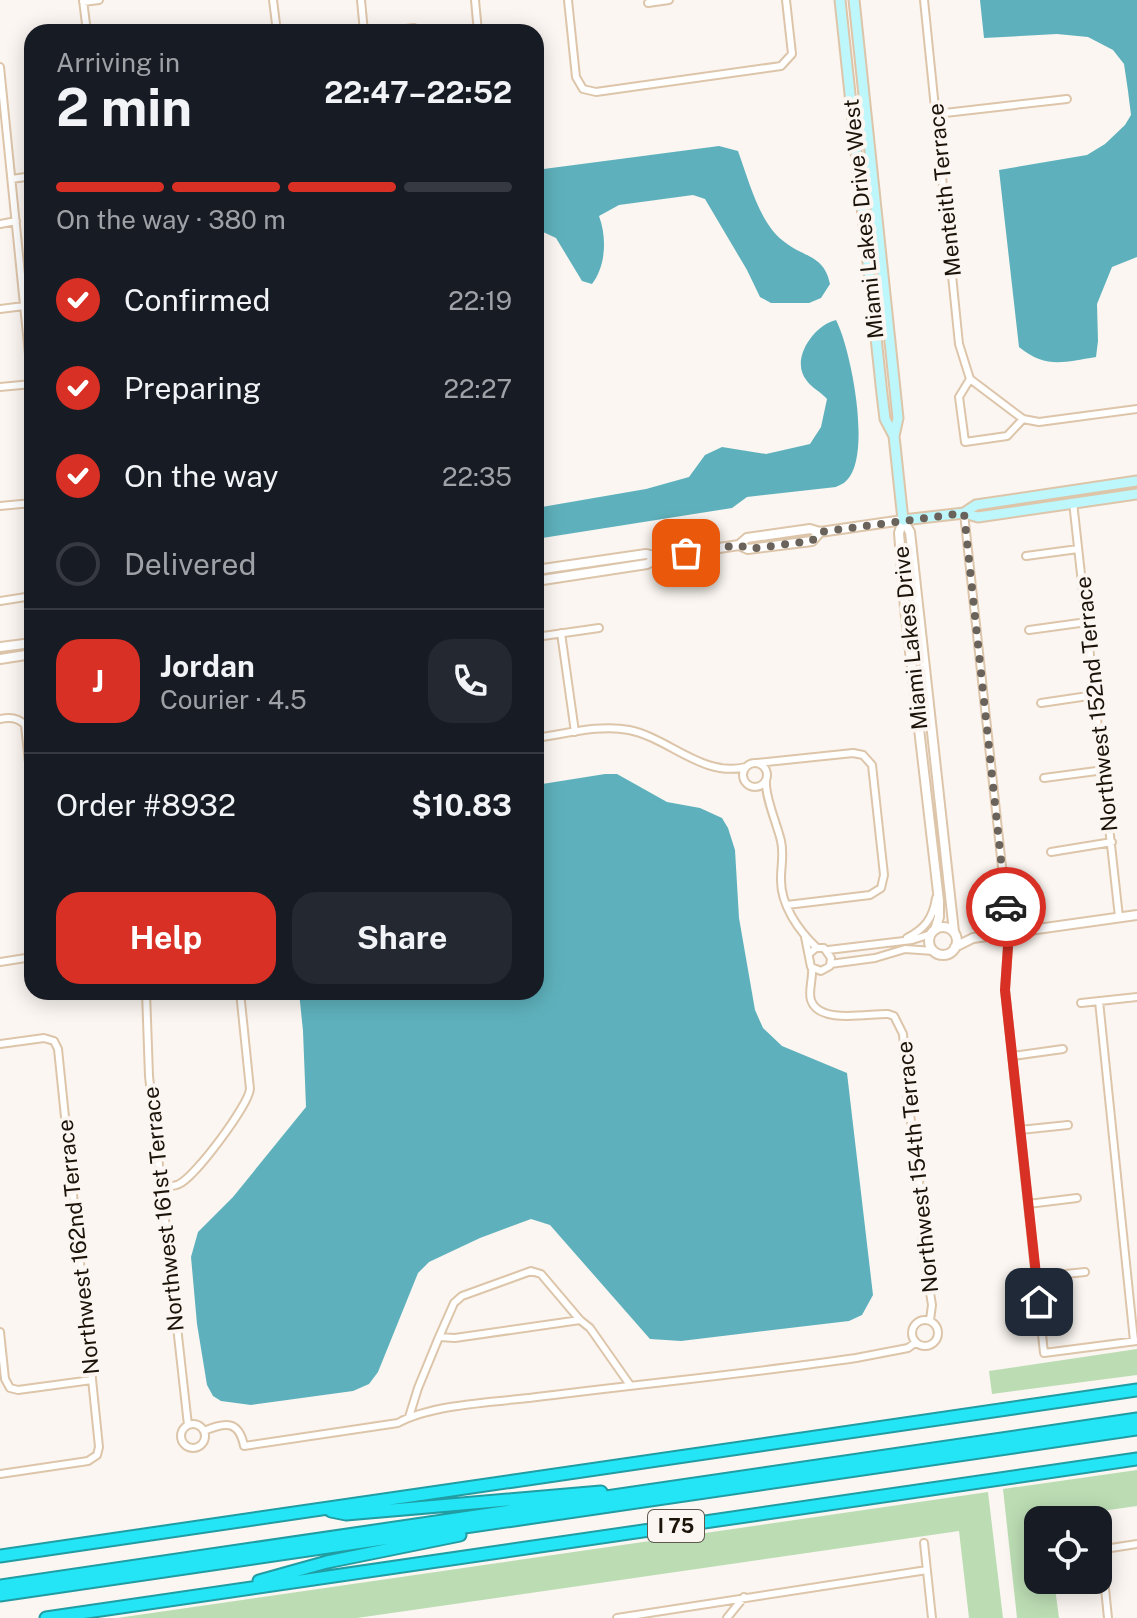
<!DOCTYPE html>
<html lang="en">
<head>
<meta charset="utf-8">
<style>
  body { margin:0; font-family:"Public Sans",sans-serif; background:#242831; color:#f1f3f6; height:100vh; display:flex; flex-direction:column; font-size:30px; white-space:nowrap }
  * { box-sizing:border-box; margin:0 }
  p { font-size:26px; color:#9ea1a6 }
  .icon { flex:none; width:44px; height:44px; fill:none; stroke:currentColor; stroke-width:2; stroke-linecap:round; stroke-linejoin:round }
  .map { position:relative; flex:1; overflow:hidden }
  .details { position:absolute; left:24px; top:24px; width:520px; height:976px; display:flex; flex-direction:column; background:#171b24; border-radius:24px; box-shadow:0 4px 20px #0003 }
  .details>* { flex:none }
  .tools { position:absolute; left:1024px; top:1506px; display:grid; gap:16px }
  .tools a { display:grid; place-items:center; width:88px; height:88px; border-radius:16px; background:#171b24; box-shadow:0 4px 20px #0003; font-size:40px }
  .pin { position:absolute; display:grid; place-items:center; width:68px; height:68px; color:#fff; margin:-34px; border-radius:16px; box-shadow:0 4px 12px #0006 }
  .courier { position:absolute; display:grid; place-items:center; width:80px; height:80px; margin:-40px; border:6px solid #d93025; border-radius:50%; background:#fff; color:#222; box-shadow:0 2px 10px #0007 }
  .summary em { font-style:normal; font-weight:700 }
  .summary div { display:flex; flex-direction:column-reverse }
  .summary { display:flex; align-items:center; justify-content:space-between; height:136px; padding:0 32px }
  h1 { font-size:52px; font-weight:700; line-height:60px }
  .bar { display:grid; grid-template-columns:repeat(4,1fr); gap:12px 8px; align-content:center; height:96px; padding:0 32px }
  .bar i { height:10px; border-radius:6px; background:#363941 }
  .bar .current { background:#d93025 }
  .bar p { grid-column:span 4 }
  .line { display:flex; align-items:center; gap:20px; padding:0 32px; border-top:2px solid #363941 }
  .line div { flex:1 }
  .round { display:grid; place-items:center; flex:none; width:84px; height:84px; border-radius:24px; background:#242831 }
  ol { padding:0 32px; list-style:none }
  li { display:flex; align-items:center; gap:24px; height:88px }
  li p { margin-inline-start:auto }
  li .icon { padding:8px; border-radius:50%; background:#d93025; color:#fff; stroke-width:4 }
  li:last-child { color:#9ea1a6 }
  li i { width:44px; height:44px; border:4px solid #363941; border-radius:50% }
  .action { display:flex; gap:16px; margin-top:auto; padding:16px 32px }
  .action a { flex:1; height:92px; border-radius:24px; background:#d93025; color:#fff; font-size:32px; font-weight:700; line-height:92px; text-align:center }
  .action a+a { background:#242831; color:#f1f3f6 }
  .map>svg:first-child { display:block }
  .green { fill:#bcddb4 }
  .water { fill:#5eb1bc }
  .lines { fill:none; stroke-linecap:round; stroke-linejoin:round }
  .minor-casing { stroke:#ddc5aa; stroke-width:10 }
  .tertiary-casing { stroke:#ddc5aa; stroke-width:12 }
  .secondary-casing { stroke:#ddc5aa; stroke-width:13 }
  .motorway-casing { stroke:#219ca3; stroke-width:15 }
  .minor { stroke:#fff; stroke-width:6 }
  .tertiary { stroke:#fff; stroke-width:8 }
  .secondary { stroke:#bdf7fc; stroke-width:9 }
  .motorway { stroke:#23e5f6; stroke-width:11 }
  .done { stroke:#6a635b; stroke-width:8; stroke-dasharray:0 14.4 }
  .route { stroke:#d93025; stroke-width:10 }
  .labels { text-anchor:middle; stroke-width:8; stroke-linejoin:round; paint-order:stroke }
  .shield { fill:#fbf6f1; stroke:#5f584f; stroke-width:2 }
  .shield-label { font-size:20px; font-weight:bold; fill:#1c140a }
  .street-label { font-size:22px; fill:#1c140a; stroke:#fbf6f1 }
</style>
</head>
<body>
<div class="map">
<svg width="1137" height="1618" viewBox="0 0 1137 1618">
  <rect width="100%" height="100%" fill="#fbf6f1"/>
  <path class="green" d="M1137,1349V1375L992,1394L989,1371Z
    M1137,1470V1506L1038,1520V1580H1054L1059,1618H1017L1003,1489Z
    M988,1492L1003,1618H969L959,1531L357,1618H117Z"/>
  <path class="water" d="M980,0H1137V257L1112,267L1097,304L1098,341L1096,357C1064,362 1046,369 1019,347L999,170L1087,155L1105,144L1125,125L1131,115L1128,91L1124,64L1113,50L1088,37L1057,34L984,38Z
    M719,146L738,151C748,178 759,222 782,240C803,258 824,254 830,284L821,298L809,303H771L760,297L747,270L705,199L693,195L619,205L599,216C607,237 606,266 592,284L582,281L556,238L541,231L536,233V170Z
    M836,320C851,349 872,455 847,480C844,484 839,485 836,487L747,497L732,508L536,539V508L646,489L689,477L705,455L722,447L766,454L810,444L821,427L827,399C821,392 812,388 807,381C789,360 814,325 836,320Z
    M605,774H617L667,802L700,808L722,818L728,828L735,850L739,918L755,1010L763,1028L782,1046L847,1073L873,1295L862,1315L849,1321L681,1341L650,1339L550,1225L531,1219L480,1238L429,1262L418,1273L378,1372L369,1384L353,1391L251,1405L221,1401L213,1396L207,1385L197,1324L191,1257L198,1232L233,1197L306,1107L303,1031L299,992H536V785Z"/>
  <g class="lines">
    <defs>
      <path id="minor" d="M83,0L87,32
        M273,0L277,32
        M361,0L364,32
        M475,0L478,32
        M568,0L576,77L583,89L596,92L781,66L792,54L786,0
        M924,0L959,344L970,379
        M83,2L99,0
        M648,3L669,0
        M381,32L414,28
        M0,67L32,384
        M936,114L1067,99
        M12,179L32,176
        M0,224L16,221
        M0,309L24,306
        M970,379L1023,419L1039,422L1137,409
        M970,379L959,397L965,442L1007,436L1023,419
        M0,387L32,384
        M1073,502L1119,917
        M0,506L32,503
        M964,513L1009,932L1005,990L1044,1353L1137,1341
        M1026,556L1078,549
        M0,601L32,596
        M1029,630L1087,622
        M561,633L575,732
        M536,637L599,628
        M1041,703L1095,695
        M0,719C9,717 18,717 25,725L32,791
        M536,738C565,734 600,724 629,730C669,738 703,778 746,767
        M743 775a12 12 0 1 1 24 0a12 12 0 1 1-24 0Z
        M757,763L853,753L863,755L872,765L884,875L881,888L870,895L787,905
        M1044,778L1104,770
        M766,782C765,797 777,824 781,841C784,854 781,866 781,878C780,905 799,931 817,948
        M1051,852L1112,842
        M805,937L811,967L821,971L830,966L831,958L824,948H816L810,953
        M907,938C924,929 933,919 936,898
        M828,950L912,940L931,934
        M0,962L32,957
        M830,964L875,958L905,949L934,951
        M812,969C813,978 808,992 811,1000C819,1025 870,1013 888,1014L894,1016L903,1034L907,1093L919,1179L923,1248L932,1305L930,1320
        M146,992L149,1076L188,1425
        M1099,1001L1134,1341
        M1081,1003L1137,997
        M0,1044L44,1038L54,1041L58,1049L99,1447L97,1455L88,1461L0,1474
        M1013,1056L1063,1049
        M1020,1130L1068,1125
        M160,1187C166,1186 174,1187 179,1184C195,1177 248,1106 250,1089L240,992
        M1028,1204L1077,1198
        M1036,1277L1085,1272
        M912 1333a13 13 0 1 1 26 0a13 13 0 1 1-26 0Z
        M0,1332L5,1379L10,1388L18,1390L92,1380
        M439,1337L454,1303L462,1296L531,1271L541,1274L580,1320
        M409,1417L418,1388L439,1337L455,1338L580,1320L590,1328L630,1385
        M181 1436a12 12 0 1 1 24 0a12 12 0 1 1-24 0Z
        M204,1431C225,1422 239,1420 244,1446L398,1423C430,1405 492,1402 529,1398C638,1384 747,1374 856,1358L908,1348L916,1342
        M924,1543L932,1618
        M1101,1549L1108,1618
        M1098,1550L1137,1544
        M617,1618L927,1570
        M727,1618L744,1597"/>
      <path id="tertiary" d="M903,520L910,532L954,932
        M903,520L899,533L905,608L939,901V917L935,930
        M739,545L748,549L812,541L820,532
        M536,570L646,554L659,557L739,545L747,538L810,529L820,532L903,520
        M536,581L647,564L659,557
        M0,647L32,643
        M0,659L32,654
        M929 941a14 14 0 1 1 28 0a14 14 0 1 1-28 0Z
        M955,947L973,938L1137,915"/>
      <path id="secondary" d="M840,0L882,394L885,419L894,436
        M854,0L898,418L894,436L903,520L964,513L978,517L1137,494
        M964,513L976,505L1137,481"/>
      <path id="motorway" d="M331,1511L346,1514L601,1492
        M0,1556L1137,1390
        M259,1581L327,1562L460,1535
        M0,1586L1137,1419
        M0,1595L1137,1429
        M46,1618L1137,1459"/>
    </defs>
    <use href="#minor" class="minor-casing"/>
    <use href="#tertiary" class="tertiary-casing"/>
    <use href="#secondary" class="secondary-casing"/>
    <use href="#motorway" class="motorway-casing"/>
    <use href="#minor" class="minor"/>
    <use href="#tertiary" class="tertiary"/>
    <use href="#secondary" class="secondary"/>
    <use href="#motorway" class="motorway"/>
  </g>
  <g class="lines">
    <path class="done" d="M686,553L739,545L748,549L812,541L820,532L964,513L1006,907"/>
    <path class="route" d="M1006,907L1009,932L1005,990L1039,1302"/>
  </g>
  <g class="labels">
    <rect class="shield" x="648" y="1510" width="56" height="32" rx="6"/>
    <g class="shield-label">
      <text x="676" y="1533">I 75</text>
    </g>
    <g class="street-label">
      <text transform="translate(944 190) rotate(-96)" y="8">Menteith Terrace</text>
      <text transform="translate(863 219) rotate(-96)" y="8">Miami Lakes Drive West</text>
      <text transform="translate(910 638) rotate(-96)" y="8">Miami Lakes Drive</text>
      <text transform="translate(1096 704) rotate(-96)" y="8">Northwest 152nd Terrace</text>
      <text transform="translate(917 1167) rotate(-96)" y="8">Northwest 154th Terrace</text>
      <text transform="translate(163 1209) rotate(-96)" y="8">Northwest 161st Terrace</text>
      <text transform="translate(78 1247) rotate(-96)" y="8">Northwest 162nd Terrace</text>
    </g>
  </g>
</svg>
<div class="tools">
<a><svg class="icon" aria-label="locate" viewBox="0 0 24 24"><circle cx="12" cy="12" r="6"/><path d="M12 2v4M12 18v4M2 12h4M18 12h4"/></svg></a>
</div>
<div class="pin" style="left:686px;top:553px;background:#ea580c"><svg class="icon" aria-label="bag" viewBox="0 0 24 24"><path d="M5 8h14l-1 12H6zM9 8a3 3 0 0 1 6 0"/></svg></div>
<div class="pin" style="left:1039px;top:1302px;background:#1f2937"><svg class="icon" aria-label="home" viewBox="0 0 24 24"><path d="M3 11l9-7 9 7M6 9v11h12V9"/></svg></div>
<div class="courier" style="left:1006px;top:907px"><svg class="icon" aria-label="car" viewBox="0 0 24 24"><path d="M5 17H2v-5l4-1 3-4h7l3 4 3 1v5h-3M9 17h6M6 11h13"/><circle cx="7" cy="17" r="2"/><circle cx="17" cy="17" r="2"/></svg></div>
<section class="details">
<div class="summary"><div><h1>2 min</h1><p>Arriving in</p></div><em>22:47–22:52</em></div>
<div class="bar"><i class="current"></i><i class="current"></i><i class="current"></i><i></i><p>On the way · 380 m</p></div>
<ol>
<li><svg class="icon" aria-label="check" viewBox="0 0 24 24"><path d="M5 12l5 5 9-10"/></svg>Confirmed<p>22:19</p></li>
<li><svg class="icon" aria-label="check" viewBox="0 0 24 24"><path d="M5 12l5 5 9-10"/></svg>Preparing<p>22:27</p></li>
<li><svg class="icon" aria-label="check" viewBox="0 0 24 24"><path d="M5 12l5 5 9-10"/></svg>On the way<p>22:35</p></li>
<li><i></i>Delivered</li>
</ol>
<div class="line" style="height:144px"><b class="round" style="background:#d93025;color:#fff">J</b><div><b>Jordan</b><p>Courier · 4.5</p></div><a class="round"><svg class="icon" aria-label="phone" viewBox="0 0 24 24"><path d="M5 4h4l2 5-3 2q2 4 5 5l2-3 5 2v4C11 20 4 13 5 4z"/></svg></a></div>
<div class="line" style="height:104px"><div>Order #8932</div><b>$10.83</b></div>
<div class="action"><a>Help</a><a>Share</a></div>
</section>
</div>
</body>
</html>
